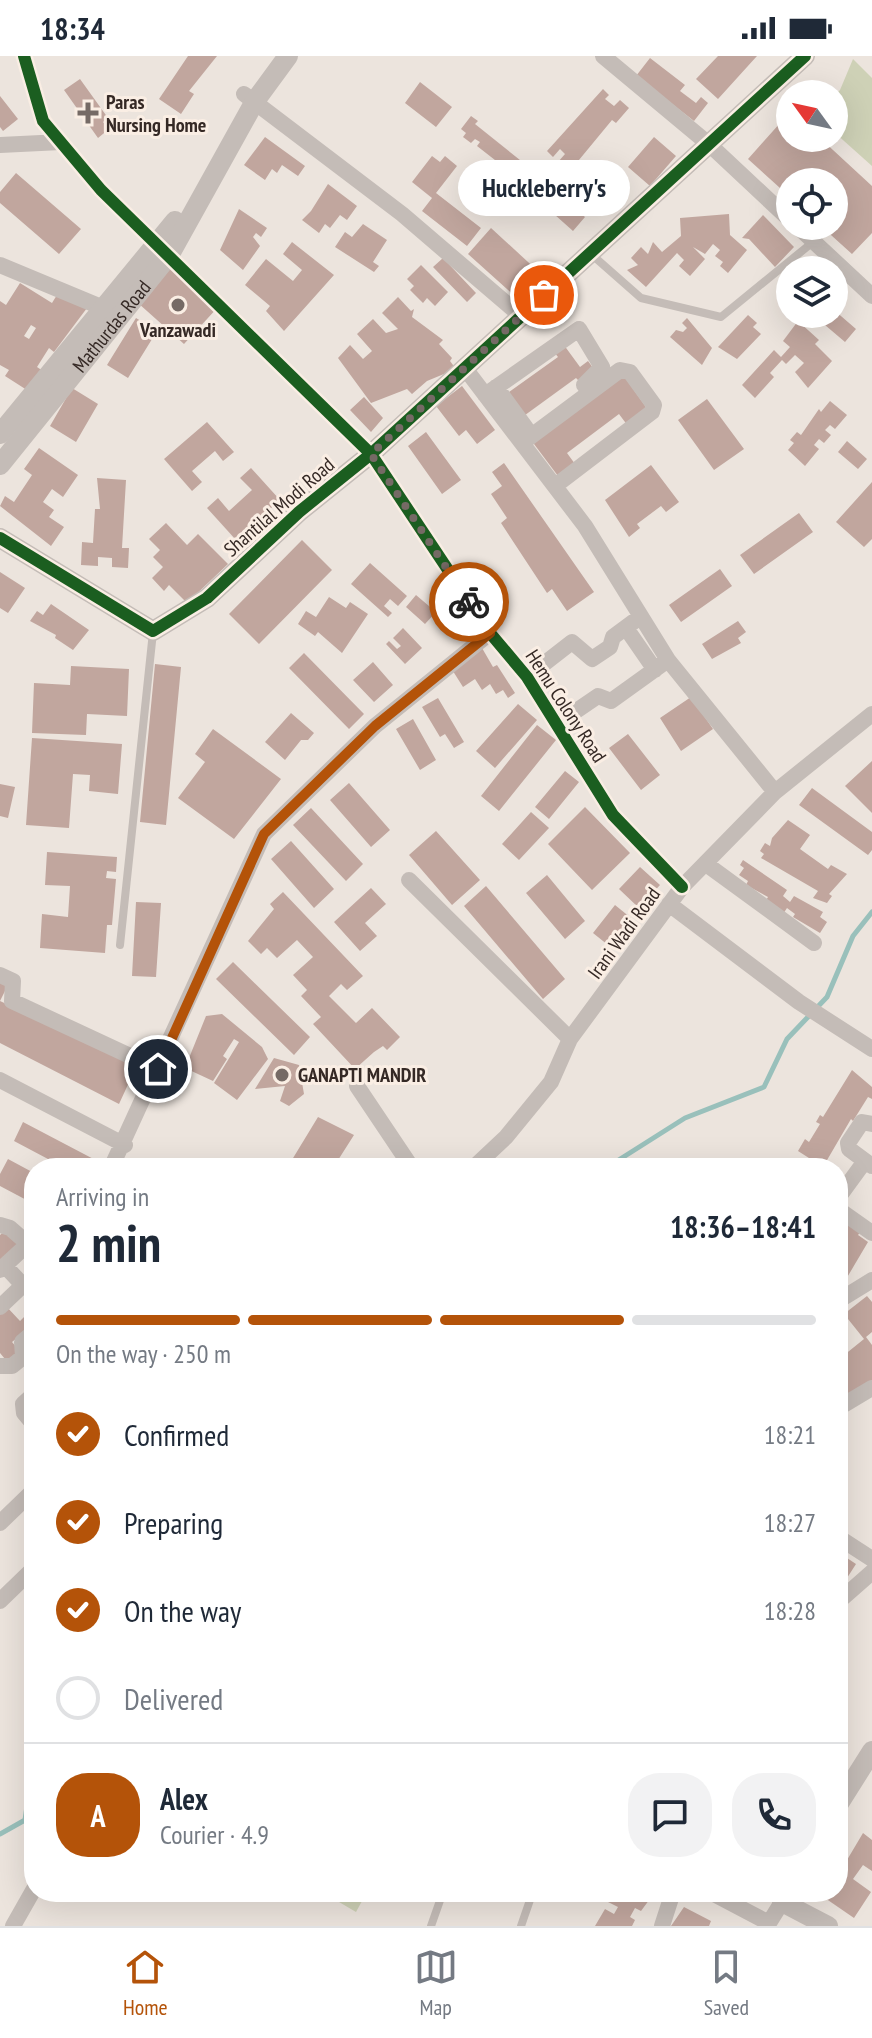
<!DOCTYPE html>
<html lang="en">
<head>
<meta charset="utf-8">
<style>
  body { margin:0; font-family:"PT Sans Narrow",sans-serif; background:#f2f2f3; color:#1f2937; height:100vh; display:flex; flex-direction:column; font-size:30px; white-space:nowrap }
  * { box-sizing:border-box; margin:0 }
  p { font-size:26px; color:#747a83 }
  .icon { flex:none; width:44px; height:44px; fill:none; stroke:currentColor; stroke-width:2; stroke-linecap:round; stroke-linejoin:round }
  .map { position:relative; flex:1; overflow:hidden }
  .panel { position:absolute; left:24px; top:1102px; width:824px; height:744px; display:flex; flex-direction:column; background:#fff; border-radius:32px; box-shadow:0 8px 32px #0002 }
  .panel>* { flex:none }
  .needle { width:52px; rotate:303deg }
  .tools { position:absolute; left:776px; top:24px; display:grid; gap:16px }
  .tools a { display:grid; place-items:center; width:72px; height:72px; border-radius:50%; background:#fff; box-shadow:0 8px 32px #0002; font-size:40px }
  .pin { position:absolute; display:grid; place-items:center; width:68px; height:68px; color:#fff; margin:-34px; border:4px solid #fff; border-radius:50%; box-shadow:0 2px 8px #0007 }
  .courier { position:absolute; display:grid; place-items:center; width:80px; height:80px; margin:-40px; border:6px solid #b45309; border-radius:50%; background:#fff; color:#222; box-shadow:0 2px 10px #0007 }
  .bubble { position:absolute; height:56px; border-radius:28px; background:#fff; box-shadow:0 8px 32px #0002; font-size:26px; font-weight:800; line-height:56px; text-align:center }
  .head em { font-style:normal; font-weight:800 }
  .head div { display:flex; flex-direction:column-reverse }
  .head { display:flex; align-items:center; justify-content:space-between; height:136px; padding:0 32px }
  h1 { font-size:52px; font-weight:800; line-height:60px }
  .bar { display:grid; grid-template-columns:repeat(4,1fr); gap:12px 8px; align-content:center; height:96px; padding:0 32px }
  .bar i { height:10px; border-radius:6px; background:#e0e1e3 }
  .bar .selected { background:#b45309 }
  .bar p { grid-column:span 4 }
  .line { display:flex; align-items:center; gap:20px; padding:0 32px; border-top:2px solid #e0e1e3 }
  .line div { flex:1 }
  .round { display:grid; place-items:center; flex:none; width:84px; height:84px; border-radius:32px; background:#f2f2f3 }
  ol { padding:0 32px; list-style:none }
  li { display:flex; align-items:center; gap:24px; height:88px }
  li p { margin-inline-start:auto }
  li .icon { padding:8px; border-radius:50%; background:#b45309; color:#fff; stroke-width:4 }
  li:last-child { color:#747a83 }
  li i { width:44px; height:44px; border:4px solid #e0e1e3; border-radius:50% }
  .status { display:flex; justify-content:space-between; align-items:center; height:56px; padding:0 40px; background:#fff; direction:ltr }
  .status svg { height:22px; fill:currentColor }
  .tabs { display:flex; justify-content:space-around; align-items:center; height:112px; border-top:2px solid #e0e1e3; background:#fff; font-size:22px; color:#747a83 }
  .tabs a { display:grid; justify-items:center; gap:4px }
  .tabs .selected { color:#b45309 }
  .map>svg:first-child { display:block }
  .green { fill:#ced1b6 }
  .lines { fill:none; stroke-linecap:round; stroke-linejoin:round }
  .stream { stroke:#99c0bb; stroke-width:5 }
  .building { fill:#c1a69e; fill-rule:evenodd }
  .service { stroke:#c4bcb7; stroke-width:8 }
  .minor { stroke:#c4bcb7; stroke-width:16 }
  .tertiary { stroke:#c4bcb7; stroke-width:20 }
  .cycleway-casing { stroke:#faeee4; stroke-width:17 }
  .cycleway { stroke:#1b5e20; stroke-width:12 }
  .done { stroke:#756a65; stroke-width:8; stroke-dasharray:0 14.4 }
  .route { stroke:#b45309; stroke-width:10 }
  .poi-dot { fill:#756a65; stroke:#faeee4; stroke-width:3 }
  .labels { text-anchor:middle; stroke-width:6; stroke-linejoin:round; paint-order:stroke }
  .poi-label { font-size:20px; font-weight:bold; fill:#352925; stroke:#faeee4; text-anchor:start }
  .street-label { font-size:20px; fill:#352925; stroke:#faeee4 }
</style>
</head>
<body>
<div class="status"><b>18:34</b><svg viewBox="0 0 49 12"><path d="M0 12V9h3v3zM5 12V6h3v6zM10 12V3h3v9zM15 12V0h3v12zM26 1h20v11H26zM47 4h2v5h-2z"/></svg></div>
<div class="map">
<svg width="872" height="1870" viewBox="0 0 872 1870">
  <rect width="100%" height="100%" fill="#ece4dd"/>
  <path class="green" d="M853,3L872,22V110L834,76V40L840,34Z
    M322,1836H367L356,1856Z"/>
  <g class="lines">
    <path class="stream" d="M606,1112L685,1062L764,1031L787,983L827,941L853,880L872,856
      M0,1778L25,1764L34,1700"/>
  </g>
  <path class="building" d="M188,0H217L189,35L194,38L181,58L159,43Z
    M718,0H757L718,43L696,23Z
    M650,2L685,29L680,35L696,47L701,41L708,47L694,65L636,20Z
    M80,23L108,62L103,66L109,73L98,82L64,34Z
    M420,26L452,51L436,71L405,47Z
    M603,33L609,39L605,43L614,50L620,44L629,52L616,67L612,64L574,110L570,107L565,112L558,106L565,98L560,93L553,101L547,95Z
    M0,40L18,63L3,75L0,71Z
    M790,56V82H820L872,130V177L852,198L821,170H834V126H790V141L748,103Z
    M471,60L478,65L475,68L540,120L533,128L529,125L524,132L512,122L514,119L477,90L480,86L475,83L471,87L463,81L466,77L461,73Z
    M265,81L305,110L298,120L282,109L277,117L272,113L265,124L244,109Z
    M654,81L676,100L650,130L628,111Z
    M432,100L440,106L445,100L457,110L436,137L481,172L467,190L422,155L432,142L412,126Z
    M602,104L624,130L600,150L578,124Z
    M16,117L81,173L59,198L0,147V136Z
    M328,128L357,150L347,164L340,159L330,172L325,168L319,177L302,164L311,155Z
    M548,128L585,161L573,175L536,142Z
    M239,153L267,172L261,181L256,177L253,181L260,190L243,214L220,194Z
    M729,158L730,179L747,194L728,217L720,210L723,206L715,200L720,194L713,188L705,198L693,191L705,203L690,220L679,210L684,204L677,197L646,231L627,214L638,209L631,202L641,191L648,198L653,186L662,196L681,180L680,162Z
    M763,159L794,191L775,211L749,183L742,182Z
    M363,168L387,184L373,206L379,210L374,216L335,191L345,176L352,181Z
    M491,172L540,217L518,243L468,198Z
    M292,186L334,219L284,275L266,255L270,250L245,229L266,203L293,225L302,214L283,198Z
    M443,202L476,237L467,246L433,211Z
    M174,207L219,250L184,288L138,247Z
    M421,209L448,236L435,250L427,242L423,247L410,234L414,230L407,223Z
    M20,227L52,247L60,234L87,252L54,296L49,292L37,311L43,315L30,336L5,320L9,314L0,309V245L6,249ZM31,269L36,272L29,283L24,280Z
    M398,241L411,255L414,253L412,261L443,284L439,288L452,302L450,305L456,313L427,325L412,338L407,333L371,347L338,302L350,289L363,303L372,295L357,278L373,263L386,277L398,273L382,257Z
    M834,254L856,273L845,286L812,258H834Z
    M748,259L757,267L753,271L761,278L737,303L718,291Z
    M136,262L157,275L128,322L107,309Z
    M687,262L712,292L702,309L670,281L676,274L683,276L687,272L682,267Z
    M798,265L819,284L815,288L832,305L808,332L795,316L804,307L795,299L786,308L782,304L770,317L774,321L755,342L742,329L774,294L781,301L790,291L783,285Z
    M561,285L580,311L588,305L596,316L581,327L576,322L521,362L505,339L558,301L554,296Z
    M622,317L648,354L628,370L619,358L567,397L575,408L558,420L531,384Z
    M462,330L495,374L477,388L466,374L459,380L436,350Z
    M72,332L98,348L76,386L50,370Z
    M364,341L383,362L371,376L350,354Z
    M707,343L744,393L714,414L678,364Z
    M830,345L847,359L835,373L830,369L825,374L831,379L824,387L819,383L814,389L819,393L805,410L788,394L794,387L790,384L797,376L801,379L819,353L821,356Z
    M207,366L234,396L223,405L215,395L192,415L202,426L192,435L164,403Z
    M426,376L461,424L442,438L408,390Z
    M847,385L867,403L858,413L838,396Z
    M39,392L78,419L63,441L52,433L43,446L54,454L49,461L64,471L51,490L0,450L5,440L14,446L32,419L24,413Z
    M504,407L594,536L567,555L552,533L547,537L501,467L507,462L491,438L502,430L492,416Z
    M651,409L679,446L666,456L661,450L637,468L640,472L629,481L605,444Z
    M251,412L280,444L236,484L207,452L218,442L229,455L252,434L240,422Z
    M97,422L126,424L122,492H129L128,512L112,511V502L98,501V510L81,509L82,486L93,487L95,453H100Z
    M872,426V483L864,491L836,466Z
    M799,457L813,476L754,518L740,499Z
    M166,467L187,489L198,478L228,508L187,547L169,529L164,535L152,522L163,511L153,501L160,494L149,483Z
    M302,484L332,514L259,588L229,558Z
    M370,507L407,540L398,550L390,543L384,550L392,557L388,561L351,528Z
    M720,513L732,530L681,566L669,549Z
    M0,516L25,532L8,557L0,552Z
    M416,539L436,556L425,568L406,551Z
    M329,541L346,552L350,546L368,558L342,597L318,576L315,580L298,568L306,555L316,561Z
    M51,548L89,574L73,594L55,582L56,579L30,565L37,555L43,559Z
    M738,565L746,576L738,582L741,587L712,603L702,588Z
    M403,572L422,592L405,608L386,588L389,585L397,593L401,590L393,582Z
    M482,592L493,611L497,609L515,637L508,642L503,634L496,638L490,628L482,634L475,623L463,631L451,612Z
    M304,597L364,658L349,673L289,612Z
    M373,606L393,629L374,646L353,624Z
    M155,608L181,611L166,769L140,766Z
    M71,610L129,613L127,660L87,658L86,679L32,677L34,627L70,629Z
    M691,641L713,673L681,695L660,662Z
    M438,642L464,686L454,692L445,678L440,681L422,651Z
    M518,648L537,664L495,712L476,695Z
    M291,657L314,677L308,684H301L285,704L265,686Z
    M413,663L436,704L420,714L396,673Z
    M537,669L556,684L499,755L481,740Z
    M213,673L281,723L234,783L178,742L205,706L195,698Z
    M628,678L660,719L641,734L609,692Z
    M32,682L122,688L118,738L89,735L90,719L73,718L69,772L26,769Z
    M872,705V757L845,730Z
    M565,715L579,726L549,763L535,751Z
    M349,727L390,774L371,791L330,744Z
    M0,728L15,731L8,762L0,760Z
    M812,732L872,776V794L868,799L799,749Z
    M585,751L630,797L592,834L548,788Z
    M311,752L363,808L346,825L293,769Z
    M531,756L549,772L519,804L502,788Z
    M788,764L810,779L800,793L828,813L831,809L847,818L829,838L832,840L827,847L813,842L818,835L761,802L764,798L760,795L765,787L770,790L772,782Z
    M436,775L480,824L452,849L409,799Z
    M291,785L334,833L314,852L271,803Z
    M47,796L117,801L116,816L107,815L106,822L116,823L112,869H107L105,897L40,892L42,858L68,861L70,830L45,829Z
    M743,804L787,834L783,840L790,846L794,840L823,856L820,861L827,866L820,877L793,861L795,858L787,852L783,858L765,846L768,841L746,829L748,825L739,819L744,812L740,809Z
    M640,811L660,829L639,852L619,833Z
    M547,819L585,865L565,883L526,837Z
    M486,830L565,923L543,943L464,850Z
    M371,832L386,848L365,867L377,880L360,895L334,866Z
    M283,836L363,920L347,934L341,928L329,940L356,967L372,952L400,981L387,994L383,990L374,996L355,1013L313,968L321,961L301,940L307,934L293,919L313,901L297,884L277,902L267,892L261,898L248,885L274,853L270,848Z
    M136,846L161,847L156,921L132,920Z
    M615,849L631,862L608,889L593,877Z
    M233,906L310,981L294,999L216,923Z
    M0,922L9,927L0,945L137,1009L119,1048L0,987Z
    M222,958L262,991L268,1003L237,1044L214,1027L239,986L234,983L223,1000L227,1003L213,1025L185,1012L206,960Z
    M274,1002L299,1009L304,1038L289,1050L280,1045L285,1030L255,1033Z
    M852,1014L872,1031V1043L868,1041L853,1065L851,1063L823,1111L798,1095L805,1083L809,1086L820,1068L816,1066L820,1059L823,1061Z
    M318,1061L354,1079L333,1112H287Z
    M23,1066L103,1108L101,1112H65L14,1085Z
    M8,1103L34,1117V1148L0,1130V1118Z
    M838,1157L863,1172L858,1179L868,1186L842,1230L838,1227Z
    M7,1173L20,1191L0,1210V1179Z
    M34,1222V1244L23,1231Z
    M867,1240L872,1246V1276L866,1281L872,1289V1324L848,1343L839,1331L843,1328L838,1321V1304L864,1283L844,1258Z
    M6,1250L20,1265L34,1251V1268L12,1286L22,1298L10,1309L0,1297V1256Z
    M838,1496L856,1508L838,1536Z
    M863,1777L872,1784V1815L863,1809L853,1823L871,1836L854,1862L822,1840L824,1836L840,1835L843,1831L838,1828V1810L843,1802L847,1804Z
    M560,1836H571L566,1846L559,1844Z
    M609,1836H655L641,1855L635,1852L630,1861L635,1864L632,1870H595L605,1853L614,1858L618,1851L604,1844Z
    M684,1851L711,1865L709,1870H671Z"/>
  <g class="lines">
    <path class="service" d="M591,198L641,242L721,261L813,186
      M120,889L153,576
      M431,1870L443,1836
      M521,1870L530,1844L524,1836"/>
    <path class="minor" d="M24,0L43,65L101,134L371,398L490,577L527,621L613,759L682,831
      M603,0L711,90L790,164
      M244,38L402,158L521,260
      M0,89L61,86
      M797,170L872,240
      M0,209L113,256
      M464,311L585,470L668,604L775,736
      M496,331L526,372
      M485,339L579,273L602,311L584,329
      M522,387L620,314L630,316L654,349L652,356L555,430
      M626,572L655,614
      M527,621L572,586L592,603L610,591L613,581L640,561
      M557,668L598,640L611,645L668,604
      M706,808L814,887
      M409,824L570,983
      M669,848L799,946L872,993
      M0,919L13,925L12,945L158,1013
      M0,1024L125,1089
      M357,1030L412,1112
      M872,1068L862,1066L848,1087L849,1093L872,1110
      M111,1112L264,778L375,670L490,577
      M473,1112L506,1081L551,1026L570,983L682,831L775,736L872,658
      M838,1142L865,1105
      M838,1153L872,1177
      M0,1169L10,1172L34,1193
      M0,1214L28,1188
      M838,1245L872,1224
      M0,1251L20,1232V1226L5,1210
      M0,1310H12L23,1301L22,1286L34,1276
      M34,1338L23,1348L24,1357L34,1369
      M838,1345L845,1348L872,1332
      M0,1467L34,1434
      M838,1481L872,1503
      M0,1545L34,1512
      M838,1546L872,1516
      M710,1836L769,1867L782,1846
      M13,1870L34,1833
      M662,1870L673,1836"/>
    <g class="tertiary">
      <path d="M0,378L175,165"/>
      <path id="s1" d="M0,409L170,198L255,45L288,0"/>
      <path d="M0,482L153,575L207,542L299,456L371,398L805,0"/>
      <path d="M838,1749L872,1695"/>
      <path d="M788,1836L782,1846L828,1870"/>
    </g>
    <defs>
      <path id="cycleway" d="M24,0L43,65L101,134L371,398L490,577L527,621L613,759L682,831
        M0,482L153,575L207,542L299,456L371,398L805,0"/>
    </defs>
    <use href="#cycleway" class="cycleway-casing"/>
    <use href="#cycleway" class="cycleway"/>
  </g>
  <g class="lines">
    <path class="done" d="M469,546L371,398L544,239"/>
    <path class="route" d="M158,1013L264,778L375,670L490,577L469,546"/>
  </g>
  <g class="poi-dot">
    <path d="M84 45h8v8h8v8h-8v8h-8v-8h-8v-8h8z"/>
    <circle cx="178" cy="249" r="8"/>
    <circle cx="282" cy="1019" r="8"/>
  </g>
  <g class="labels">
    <g class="poi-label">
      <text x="106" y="53">Paras<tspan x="106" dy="23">Nursing Home</tspan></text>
      <text x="178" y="281" text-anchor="middle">Vanzawadi</text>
      <text x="298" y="1026">GANAPTI MANDIR</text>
    </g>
    <g class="street-label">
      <text dy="7" stroke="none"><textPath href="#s1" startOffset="178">Mathurdas Road</textPath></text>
      <text transform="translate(279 451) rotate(-41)" y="7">Shantilal Modi Road</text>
      <text transform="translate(566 650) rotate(57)" y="7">Hemu Colony Road</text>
      <text transform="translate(624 877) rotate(-54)" y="7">Irani Wadi Road</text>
    </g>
  </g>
</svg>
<div class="tools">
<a><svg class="needle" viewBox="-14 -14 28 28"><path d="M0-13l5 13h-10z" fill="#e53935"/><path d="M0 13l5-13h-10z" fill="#747a83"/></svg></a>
<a><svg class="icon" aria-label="locate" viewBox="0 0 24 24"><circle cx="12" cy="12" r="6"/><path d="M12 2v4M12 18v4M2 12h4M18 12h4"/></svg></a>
<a><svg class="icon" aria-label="layers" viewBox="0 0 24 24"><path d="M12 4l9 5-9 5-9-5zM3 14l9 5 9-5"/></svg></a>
</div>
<div class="pin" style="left:544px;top:239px;background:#ea580c"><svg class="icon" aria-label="bag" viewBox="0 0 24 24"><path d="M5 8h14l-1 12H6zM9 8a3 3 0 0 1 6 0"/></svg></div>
<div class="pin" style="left:158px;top:1013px;background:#1f2937"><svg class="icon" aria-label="home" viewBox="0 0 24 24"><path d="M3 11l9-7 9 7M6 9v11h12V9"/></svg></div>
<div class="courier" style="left:469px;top:546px"><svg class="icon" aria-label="bike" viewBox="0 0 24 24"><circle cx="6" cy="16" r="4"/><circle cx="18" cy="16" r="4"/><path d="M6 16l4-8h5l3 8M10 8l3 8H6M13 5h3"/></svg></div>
<div class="bubble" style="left:458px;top:104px;width:172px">Huckleberry's</div>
<section class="panel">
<div class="head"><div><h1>2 min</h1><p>Arriving in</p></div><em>18:36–18:41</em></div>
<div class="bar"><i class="selected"></i><i class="selected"></i><i class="selected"></i><i></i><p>On the way · 250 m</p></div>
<ol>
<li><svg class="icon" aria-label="check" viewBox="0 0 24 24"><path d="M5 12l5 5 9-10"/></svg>Confirmed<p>18:21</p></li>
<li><svg class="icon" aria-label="check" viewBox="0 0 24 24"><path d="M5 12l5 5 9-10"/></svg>Preparing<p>18:27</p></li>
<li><svg class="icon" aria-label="check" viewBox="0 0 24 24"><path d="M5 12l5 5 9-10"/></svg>On the way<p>18:28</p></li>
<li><i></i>Delivered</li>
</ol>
<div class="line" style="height:144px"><b class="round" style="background:#b45309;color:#fff">A</b><div><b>Alex</b><p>Courier · 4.9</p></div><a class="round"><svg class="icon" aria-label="chat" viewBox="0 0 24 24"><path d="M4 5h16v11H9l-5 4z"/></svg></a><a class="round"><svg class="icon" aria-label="phone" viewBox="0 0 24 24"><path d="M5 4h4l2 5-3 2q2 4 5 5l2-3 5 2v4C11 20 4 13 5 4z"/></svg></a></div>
</section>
</div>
<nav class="tabs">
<a class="selected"><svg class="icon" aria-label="home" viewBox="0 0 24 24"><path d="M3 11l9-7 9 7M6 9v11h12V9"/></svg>Home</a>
<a><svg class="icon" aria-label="map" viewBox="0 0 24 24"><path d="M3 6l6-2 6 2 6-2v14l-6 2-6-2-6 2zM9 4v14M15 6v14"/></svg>Map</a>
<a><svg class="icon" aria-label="saved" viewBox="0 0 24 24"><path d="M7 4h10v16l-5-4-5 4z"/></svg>Saved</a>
</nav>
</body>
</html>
